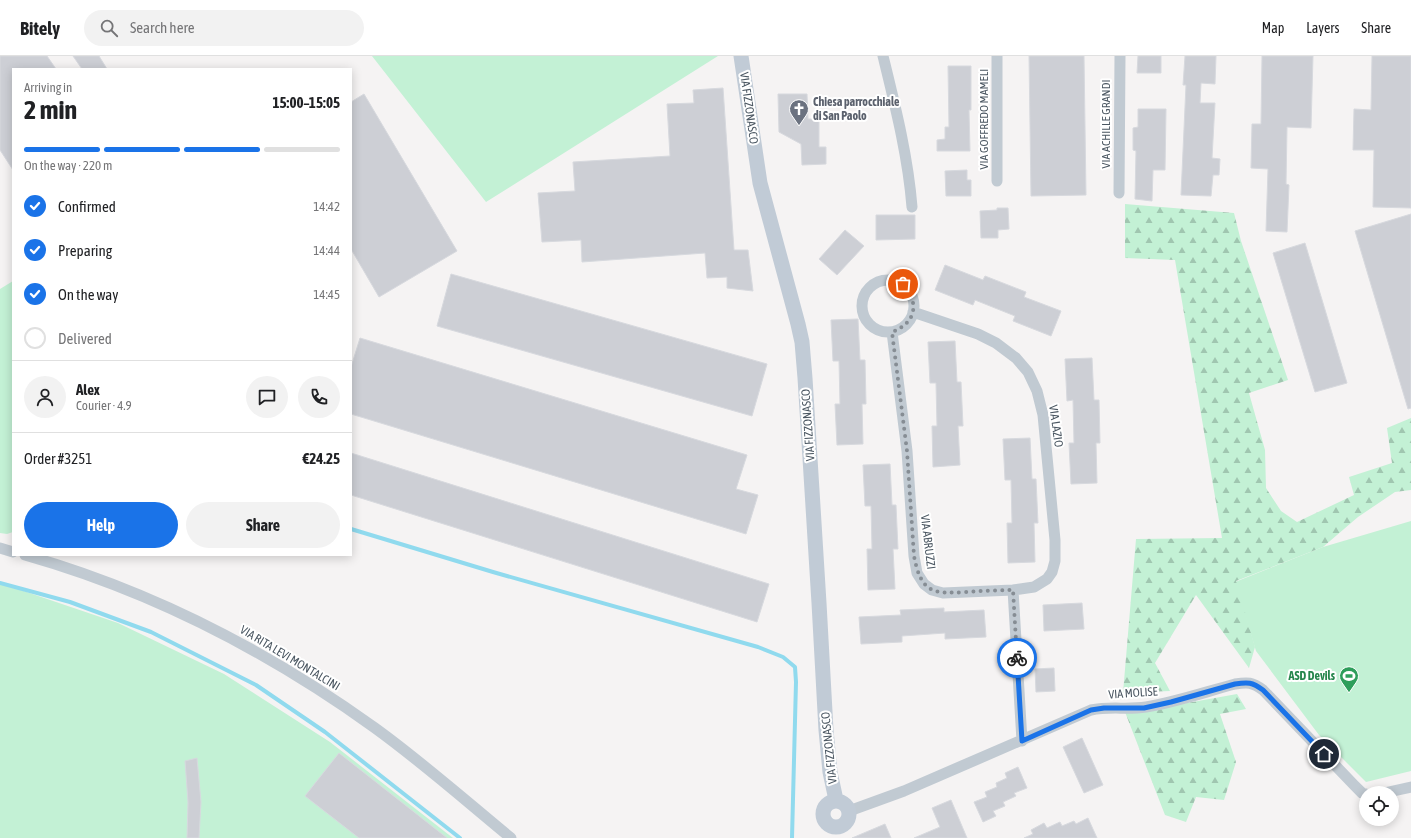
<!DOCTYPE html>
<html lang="en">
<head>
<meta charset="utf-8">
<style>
  body { margin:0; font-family:"Asap Condensed",sans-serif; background:#f2f2f2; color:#202124; height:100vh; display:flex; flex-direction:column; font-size:15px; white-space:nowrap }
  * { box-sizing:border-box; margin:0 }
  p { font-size:13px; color:#757577 }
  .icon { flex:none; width:22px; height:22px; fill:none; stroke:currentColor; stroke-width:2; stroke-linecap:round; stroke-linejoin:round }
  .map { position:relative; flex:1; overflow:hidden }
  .details { position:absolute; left:12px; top:12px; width:340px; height:488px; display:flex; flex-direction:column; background:#fff; border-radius:0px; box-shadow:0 2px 10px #0003 }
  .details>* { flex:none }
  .buttons { position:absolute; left:1359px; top:730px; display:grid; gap:8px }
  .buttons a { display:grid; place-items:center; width:40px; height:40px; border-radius:50%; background:#fff; box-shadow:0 2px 10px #0003; font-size:20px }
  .pin { position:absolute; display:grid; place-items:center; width:34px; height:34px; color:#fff; margin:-17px; border:2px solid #fff; border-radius:50%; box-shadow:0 1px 4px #0007 }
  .courier { position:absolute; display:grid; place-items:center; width:40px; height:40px; margin:-20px; border:3px solid #1a73e8; border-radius:50%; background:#fff; color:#222; box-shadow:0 1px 5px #0007 }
  .head em { font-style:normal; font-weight:700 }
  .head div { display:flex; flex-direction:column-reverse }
  .head { display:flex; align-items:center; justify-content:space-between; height:68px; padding:0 12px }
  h1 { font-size:26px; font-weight:700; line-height:30px }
  .bar { display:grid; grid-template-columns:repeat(4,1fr); gap:6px 4px; align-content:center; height:48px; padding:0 12px }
  .bar i { height:5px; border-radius:3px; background:#e0e0e0 }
  .bar .current { background:#1a73e8 }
  .bar p { grid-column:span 4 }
  .line { display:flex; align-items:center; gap:10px; padding:0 12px; border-top:1px solid #e0e0e0 }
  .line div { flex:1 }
  .round { display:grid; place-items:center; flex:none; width:42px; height:42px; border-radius:21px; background:#f2f2f2 }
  ol { padding:0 12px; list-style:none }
  li { display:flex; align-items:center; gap:12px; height:44px }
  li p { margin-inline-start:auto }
  li .icon { padding:4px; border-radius:50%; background:#1a73e8; color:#fff; stroke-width:4 }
  li:last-child { color:#757577 }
  li i { width:22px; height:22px; border:2px solid #e0e0e0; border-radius:50% }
  .primary-button { display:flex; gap:8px; margin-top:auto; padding:8px 12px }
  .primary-button a { flex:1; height:46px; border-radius:24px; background:#1a73e8; color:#fff; font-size:16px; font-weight:700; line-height:46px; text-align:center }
  .primary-button a+a { background:#f2f2f2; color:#202124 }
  header { display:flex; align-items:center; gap:24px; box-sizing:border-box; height:56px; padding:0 20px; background:#fff; border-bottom:1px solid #e0e0e0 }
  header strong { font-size:19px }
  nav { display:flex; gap:22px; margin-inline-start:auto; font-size:14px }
  .search { width:280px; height:36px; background:#f2f2f2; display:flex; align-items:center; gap:10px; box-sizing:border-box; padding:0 14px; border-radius:22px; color:#757577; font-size:15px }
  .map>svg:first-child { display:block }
  .grass { fill:#c3f1d5 }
  .forest { fill:url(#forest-firs) }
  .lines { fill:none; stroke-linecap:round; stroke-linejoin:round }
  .stream { stroke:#90daee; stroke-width:4 }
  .building { fill:#cdcfd5; stroke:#d7d9de }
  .street { stroke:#c1cad2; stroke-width:11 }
  .secondary { stroke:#c1cbd6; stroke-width:15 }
  .done { stroke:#868d94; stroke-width:4; stroke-dasharray:0 7.2 }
  .route { stroke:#1a73e8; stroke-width:5 }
  .labels { text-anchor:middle; stroke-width:4; stroke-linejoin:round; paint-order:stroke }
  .worship-label { font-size:12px; font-weight:bold; fill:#5b616d; stroke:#fff; text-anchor:start }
  .street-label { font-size:12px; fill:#4a5661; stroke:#fff }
  .leisure-label { font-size:12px; font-weight:bold; fill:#27864d; stroke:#fff; text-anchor:end }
</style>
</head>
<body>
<header>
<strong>Bitely</strong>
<div class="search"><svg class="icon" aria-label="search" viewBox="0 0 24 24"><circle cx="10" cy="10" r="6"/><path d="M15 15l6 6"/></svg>Search here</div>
<nav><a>Map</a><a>Layers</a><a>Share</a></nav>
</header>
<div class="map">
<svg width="1411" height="782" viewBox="0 0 1411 782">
  <defs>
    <pattern id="forest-firs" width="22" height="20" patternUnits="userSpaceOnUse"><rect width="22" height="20" fill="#c3f1d5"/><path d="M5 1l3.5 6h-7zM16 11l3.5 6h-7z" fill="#a0c6b0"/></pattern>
  </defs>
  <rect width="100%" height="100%" fill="#f5f3f3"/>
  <path class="grass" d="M372,0H718L486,146Z
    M13,225V476L7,478L0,477V233Z
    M1411,465V715L1366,726L1319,679L1256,595L1235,526L1323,491Z
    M0,527L118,567L224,618L330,686L453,782H0Z"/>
  <path class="forest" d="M1125,148L1234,157L1241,185L1288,324L1249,337L1265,394L1266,432L1281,455L1297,466L1354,439L1349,421L1392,407L1387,372L1411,362V434L1395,436L1358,461L1323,491L1236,525L1255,591L1249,612L1196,539L1155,607L1170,635L1123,637L1136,483L1222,482L1175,204L1125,202Z
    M1237,638L1246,653L1220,658L1236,706L1224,744L1196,741L1186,766L1165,759L1125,656L1148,654Z"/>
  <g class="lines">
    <path class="stream" d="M351,473L493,516L758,591L783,601L795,611L796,626L792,782
      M0,527L70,546L151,576L256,629L325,676L460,782"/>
  </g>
  <path class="building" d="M0,0H47L56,13H13V114L0,94Z
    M73,0H99L107,13H82Z
    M1029,0H1084L1086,139L1031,140Z
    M1138,0H1161V17H1137Z
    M1185,0H1216L1215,28L1201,27L1200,47H1215L1212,102L1220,103L1219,119H1213L1211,140L1181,139L1186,29H1183Z
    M1262,0H1313L1311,72L1287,71L1286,128L1289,129L1287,176L1266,175L1268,113L1251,112L1252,68H1261Z
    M1372,0H1411V152L1373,151L1374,94H1353L1354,53L1371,54Z
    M948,10H971V54H969L970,95H937V84L945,83V71H949Z
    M723,32L734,194H748L753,235L727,232V221L707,222L705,197L582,206L581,184L542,186L538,137L575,135L573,106L670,100L667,48L694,47L693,34Z
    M364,38L457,195L379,241L351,193V46Z
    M778,38H807L808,63H819V91H826V108L802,109L801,88L779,76Z
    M1138,53H1166L1165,114H1153L1152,145L1135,143L1136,95L1133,94V72L1138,71Z
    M967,114V124H971V140H946L945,115Z
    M997,152H1008L1009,173L998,174V182H981L980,155L997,154Z
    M1411,158V352L1408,353L1355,175Z
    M876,159H915V183L876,184Z
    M845,174L864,190L837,219L819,203Z
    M1305,187L1347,327L1315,336L1273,197Z
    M945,209L983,224L985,220L1026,236L1024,241L1061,255L1051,280L1013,265L1015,260L975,244L973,249L935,234Z
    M451,218L767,308L752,360L437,270Z
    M858,263L860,304H865L866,348H862L863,388L837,389L835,348H840L839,305H833L831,264Z
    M360,282L747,399L736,433L758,439L746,478L351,358V311Z
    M955,285L957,326H961L963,370H958L960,409L933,411L932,370H937L936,327H930L928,286Z
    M1092,302L1094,344H1099L1100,387H1096L1097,427L1071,428L1069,387H1074L1073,344L1067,345L1065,303Z
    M1030,382L1032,423H1036L1038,467H1034L1035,506L1008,507L1007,467H1012L1011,424H1005L1003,383Z
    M351,397L769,528L757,566L351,439Z
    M890,408L892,449H896L898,493H893L895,533L868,534L867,493H872L871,450H865L863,409Z
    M1082,547L1084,573L1044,575L1043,549Z
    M944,552V556L984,554L986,581L945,583V577L902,580V586L861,588L859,561L901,559L900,554Z
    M1054,612L1055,635L1036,636L1035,613Z
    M1082,682L1103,729L1084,737L1063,691Z
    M339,697L447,782H359L305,740Z
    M197,702L201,746L199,782H187L188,746L185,705Z
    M1018,711L1027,732L1014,737L1016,740L1003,746L1005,750L993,755L996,760L983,766L974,746L987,741L985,736L997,731L996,727L1007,722L1005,717Z
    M951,744L967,782H914L940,771L932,752Z
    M1088,762L1097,782H1024L1033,778L1031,774L1044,767L1047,772L1060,766L1062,770L1074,765L1076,768Z
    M885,768L891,782H852Z"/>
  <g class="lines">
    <path class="street" d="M883,0C895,49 908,100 912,151
      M997,125V0
      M1119,137L1120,0
      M862 250a26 26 0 1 1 52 0a26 26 0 1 1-52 0Z
      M892,276L907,395L914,500L917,517L924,528L932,534L943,537L1013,534L1034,531L1047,523L1052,516L1055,505V484L1043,359L1037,335L1028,316L1016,302L996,287L978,278L913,256
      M0,492L13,496
      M25,499C152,535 268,595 375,672C422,706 466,745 511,782
      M1013,534L1022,685
      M1384,737L1411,731
      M849,755L904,735L1091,654C1110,650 1127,654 1146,651C1176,646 1205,636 1235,628C1248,626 1252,626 1263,634L1354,729L1362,737L1366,738"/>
    <path class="secondary" d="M741,0L760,127L798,268L802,286L805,322L819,547L826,674L830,716L836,744
      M823 758a13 13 0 1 1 26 0a13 13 0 1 1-26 0Z"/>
  </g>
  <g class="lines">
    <path class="done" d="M903,228C920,247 916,267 892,276L907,395L914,500C921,537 933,538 966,536C982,535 998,534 1013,534L1017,602"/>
    <path class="route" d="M1017,602L1022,685L1091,654L1104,652H1144L1171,646L1235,628C1248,626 1252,626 1263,634L1324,698"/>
  </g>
  <defs>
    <symbol id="church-pin" viewBox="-11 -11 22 30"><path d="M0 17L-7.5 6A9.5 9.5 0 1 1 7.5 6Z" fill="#6b7280" stroke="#fff"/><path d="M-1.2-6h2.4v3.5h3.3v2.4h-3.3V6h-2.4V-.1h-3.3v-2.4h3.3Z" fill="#fff"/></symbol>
    <symbol id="stadium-pin" viewBox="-11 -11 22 30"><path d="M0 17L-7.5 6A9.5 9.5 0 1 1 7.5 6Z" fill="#2e9e5b" stroke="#fff"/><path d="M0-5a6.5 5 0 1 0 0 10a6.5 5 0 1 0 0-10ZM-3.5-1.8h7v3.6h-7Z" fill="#fff"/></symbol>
  </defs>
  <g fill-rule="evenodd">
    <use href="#church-pin" x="788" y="42" width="22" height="30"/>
    <use href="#stadium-pin" x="1338" y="609" width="22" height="30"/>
  </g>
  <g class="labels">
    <g class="worship-label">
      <text x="813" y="50">Chiesa parrocchiale<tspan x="813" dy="14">di San Paolo</tspan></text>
    </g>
    <g class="street-label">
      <text transform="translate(749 52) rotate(82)" y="4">VIA FIZZONASCO</text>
      <text transform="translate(984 63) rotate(-90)" y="4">VIA GOFFREDO MAMELI</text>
      <text transform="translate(1106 68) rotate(-90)" y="4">VIA ACHILLE GRANDI</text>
      <text transform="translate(808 369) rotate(-94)" y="4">VIA FIZZONASCO</text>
      <text transform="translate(1056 370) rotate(82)" y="4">VIA LAZIO</text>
      <text transform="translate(928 486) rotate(83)" y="4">VIA ABRUZZI</text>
      <text transform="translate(290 602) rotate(31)" y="4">VIA RITA LEVI MONTALCINI</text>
      <text transform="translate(1133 637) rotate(-4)" y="4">VIA MOLISE</text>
      <text transform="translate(829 692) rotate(-96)" y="4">VIA FIZZONASCO</text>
    </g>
    <g class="leisure-label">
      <text x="1335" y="624">ASD Devils</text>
    </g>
  </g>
</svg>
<div class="buttons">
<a><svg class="icon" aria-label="locate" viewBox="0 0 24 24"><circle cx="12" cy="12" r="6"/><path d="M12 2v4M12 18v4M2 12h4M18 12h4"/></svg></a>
</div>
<div class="pin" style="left:903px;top:228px;background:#ea580c"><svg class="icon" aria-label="bag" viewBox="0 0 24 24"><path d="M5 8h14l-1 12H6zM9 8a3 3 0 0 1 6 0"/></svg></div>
<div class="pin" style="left:1324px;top:698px;background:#1f2937"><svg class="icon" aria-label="home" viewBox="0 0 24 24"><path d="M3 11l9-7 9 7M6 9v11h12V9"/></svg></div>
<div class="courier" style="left:1017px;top:602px"><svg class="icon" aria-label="bike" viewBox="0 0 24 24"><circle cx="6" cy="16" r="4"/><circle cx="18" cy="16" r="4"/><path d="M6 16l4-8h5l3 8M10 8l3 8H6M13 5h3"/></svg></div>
<section class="details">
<div class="head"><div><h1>2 min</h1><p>Arriving in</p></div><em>15:00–15:05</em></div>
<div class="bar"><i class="current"></i><i class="current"></i><i class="current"></i><i></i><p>On the way · 220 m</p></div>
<ol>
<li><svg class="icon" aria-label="check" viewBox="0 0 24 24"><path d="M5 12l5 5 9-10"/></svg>Confirmed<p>14:42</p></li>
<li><svg class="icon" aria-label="check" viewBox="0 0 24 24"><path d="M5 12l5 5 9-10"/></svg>Preparing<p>14:44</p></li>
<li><svg class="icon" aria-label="check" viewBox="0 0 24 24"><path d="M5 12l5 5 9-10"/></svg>On the way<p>14:45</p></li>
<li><i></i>Delivered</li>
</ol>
<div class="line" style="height:72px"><a class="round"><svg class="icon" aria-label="person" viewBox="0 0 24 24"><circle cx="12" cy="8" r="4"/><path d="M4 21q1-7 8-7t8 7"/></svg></a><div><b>Alex</b><p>Courier · 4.9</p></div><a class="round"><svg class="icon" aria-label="chat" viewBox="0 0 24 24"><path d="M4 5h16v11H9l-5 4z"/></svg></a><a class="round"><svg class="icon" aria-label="phone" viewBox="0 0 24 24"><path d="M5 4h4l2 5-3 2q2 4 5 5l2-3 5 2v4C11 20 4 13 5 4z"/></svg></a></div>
<div class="line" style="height:52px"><div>Order #3251</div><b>€24.25</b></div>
<div class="primary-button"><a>Help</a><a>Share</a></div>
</section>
</div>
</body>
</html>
